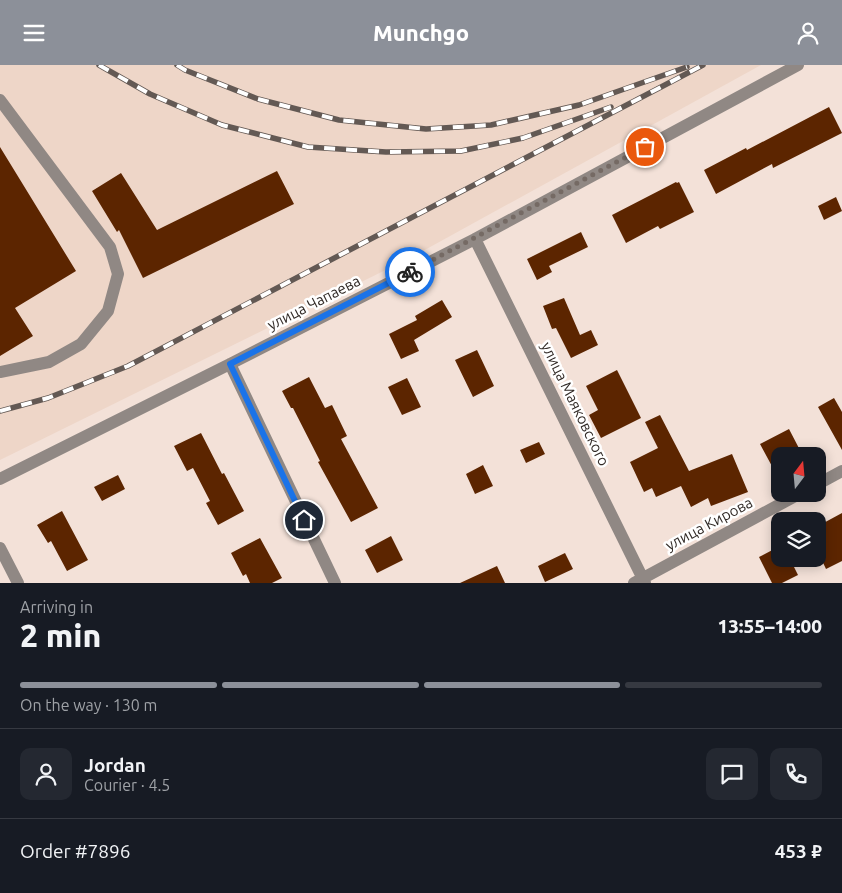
<!DOCTYPE html>
<html lang="en">
<head>
<meta charset="utf-8">
<style>
  body { margin:0; font-family:Ubuntu,sans-serif; background:#242831; color:#f1f3f6; height:100vh; display:flex; flex-direction:column; font-size:19px; white-space:nowrap }
  * { box-sizing:border-box; margin:0 }
  p { font-size:16px; color:#9ea1a6 }
  .icon { flex:none; width:28px; height:28px; fill:none; stroke:currentColor; stroke-width:2; stroke-linecap:round; stroke-linejoin:round }
  .map { position:relative; height:518px; overflow:hidden }
  .side { display:flex; flex-direction:column; background:#171b24; flex:1 }
  .side>* { flex:none }
  .needle { width:32px; rotate:16deg }
  .buttons { position:absolute; left:771px; top:382px; display:grid; gap:10px }
  .buttons a { display:grid; place-items:center; width:55px; height:55px; border-radius:10px; background:#171b24; box-shadow:0 2px 12px #0003; font-size:25px }
  .pin { position:absolute; display:grid; place-items:center; width:42px; height:42px; color:#fff; margin:-21px; border:2px solid #fff; border-radius:50%; box-shadow:0 1px 5px #0007 }
  .courier { position:absolute; display:grid; place-items:center; width:50px; height:50px; margin:-25px; border:4px solid #1a73e8; border-radius:50%; background:#fff; color:#222; box-shadow:0 1px 6px #0007 }
  .head em { font-style:normal; font-weight:800 }
  .head div { display:flex; flex-direction:column-reverse }
  .head { display:flex; align-items:center; justify-content:space-between; height:85px; padding:0 20px }
  h1 { font-size:32px; font-weight:800; line-height:38px }
  .bar { display:grid; grid-template-columns:repeat(4,1fr); gap:8px 5px; align-content:center; height:60px; padding:0 20px }
  .bar i { height:6px; border-radius:4px; background:#363941 }
  .bar .current { background:#8c9099 }
  .bar p { grid-column:span 4 }
  .line { display:flex; align-items:center; gap:12px; padding:0 20px; border-top:1px solid #363941 }
  .line div { flex:1 }
  .round { display:grid; place-items:center; flex:none; width:52px; height:52px; border-radius:10px; background:#242831 }
  header { display:flex; justify-content:space-between; align-items:center; height:65px; padding:0 20px; background:#8c9099; color:#fff; font-size:22px; font-weight:800 }
  .map>svg:first-child { display:block }
  .built { fill:#eed6c8 }
  .building { fill:#5c2500 }
  .lines { fill:none; stroke-linecap:round; stroke-linejoin:round }
  .minor { stroke:#908884; stroke-width:12 }
  .rail-casing { stroke:#635954; stroke-width:5.5 }
  .rail { stroke:#fff; stroke-width:4; stroke-dasharray:11; stroke-linecap:butt }
  .done { stroke:#756a64; stroke-width:5; stroke-dasharray:0 9 }
  .route { stroke:#1a73e8; stroke-width:6 }
  .labels { text-anchor:middle; stroke-width:5; stroke-linejoin:round; paint-order:stroke }
  .street-label { font-size:15px; fill:#312a26; stroke:#fff }
</style>
</head>
<body>
<header><svg class="icon" aria-label="menu" viewBox="0 0 24 24"><path d="M4 6h16M4 12h16M4 18h16"/></svg>Munchgo<svg class="icon" aria-label="person" viewBox="0 0 24 24"><circle cx="12" cy="8" r="4"/><path d="M4 21q1-7 8-7t8 7"/></svg></header>
<div class="map">
<svg width="842" height="518" viewBox="0 0 842 518">
  <rect width="100%" height="100%" fill="#f3e1d8"/>
  <path class="built" d="M0,0H761L412,192L0,395Z"/>
  <path class="building" d="M829,42L842,68L773,103L772,99L716,129L704,105L746,83L747,85Z
    M0,82L76,206L15,243L33,271L0,291Z
    M277,106L294,139L143,213L119,165L117,167L92,126L121,108L157,165Z
    M676,117L677,118L679,117L694,147L660,164L658,161L626,178L612,150Z
    M836,132L842,146L824,155L818,141Z
    M581,167L588,182L549,201L552,207L537,215L527,194Z
    M564,233L580,270L591,265L598,280L571,293L556,263L552,264L543,241Z
    M442,235L452,252L414,275L419,286L401,294L389,269L417,255L415,251Z
    M477,285L494,321L473,332L455,295Z
    M617,305L641,353L601,373L589,350L598,345L586,321Z
    M309,312L325,343L332,340L347,371L341,374L378,443L351,457L318,397L320,396L293,343H291L282,326Z
    M407,313L421,342L402,350L388,322Z
    M834,333L842,347V385L818,342Z
    M660,350L689,406L732,389L748,427L711,441L708,433L691,442L681,421L656,432L652,423L644,427L630,397L658,383L645,357Z
    M789,364L803,391H780V416L760,379Z
    M201,368L222,409L224,408L244,446L218,460L206,438L210,436L193,403L187,406L174,381Z
    M539,377L545,389L526,398L520,385Z
    M483,400L493,421L475,429L466,409Z
    M118,410L125,424L102,436L94,422Z
    M62,446L88,495L67,506L51,476L48,478L37,460Z
    M842,448V496L826,504L818,487V461Z
    M391,471L403,495L377,508L365,485Z
    M260,473L282,513L272,518H250L246,509L243,511L231,488Z
    M780,481V494H790L798,510L782,518H772L759,492Z
    M565,488L573,504L545,517L538,501Z
    M497,501L505,518H460Z"/>
  <g class="lines">
    <path class="minor" d="M0,35L110,182L118,209L108,246L81,279L49,297L0,307
      M475,174L645,518
      M230,299L335,518
      M0,414L230,299L475,174L798,0
      M818,419L842,406
      M0,483L18,518
      M634,518L799,429"/>
    <defs>
      <path id="rail" d="M99,0L150,29L222,60L308,82L386,87L461,86L523,73L611,42
        M177,0L185,5L258,34L339,55L426,64L491,60L579,40L687,2
        M0,346L48,333L128,301L703,0"/>
    </defs>
    <use href="#rail" class="rail-casing"/>
    <use href="#rail" class="rail"/>
  </g>
  <g class="lines">
    <path class="done" d="M410,207L645,82"/>
    <path class="route" d="M304,455L230,299L410,207"/>
  </g>
  <g class="labels">
    <g class="street-label">
      <text transform="translate(314 238) rotate(-27)" y="5">улица Чапаева</text>
      <text transform="translate(575 339) rotate(64)" y="5">улица Маяковского</text>
      <text transform="translate(709 459) rotate(-28)" y="5">улица Кирова</text>
    </g>
  </g>
</svg>
<div class="buttons">
<a><svg class="needle" viewBox="-14 -14 28 28"><path d="M0-13l5 13h-10z" fill="#e53935"/><path d="M0 13l5-13h-10z" fill="#9ea1a6"/></svg></a>
<a><svg class="icon" aria-label="layers" viewBox="0 0 24 24"><path d="M12 4l9 5-9 5-9-5zM3 14l9 5 9-5"/></svg></a>
</div>
<div class="pin" style="left:645px;top:82px;background:#ea580c"><svg class="icon" aria-label="bag" viewBox="0 0 24 24"><path d="M5 8h14l-1 12H6zM9 8a3 3 0 0 1 6 0"/></svg></div>
<div class="pin" style="left:304px;top:455px;background:#1f2937"><svg class="icon" aria-label="home" viewBox="0 0 24 24"><path d="M3 11l9-7 9 7M6 9v11h12V9"/></svg></div>
<div class="courier" style="left:410px;top:207px"><svg class="icon" aria-label="bike" viewBox="0 0 24 24"><circle cx="6" cy="16" r="4"/><circle cx="18" cy="16" r="4"/><path d="M6 16l4-8h5l3 8M10 8l3 8H6M13 5h3"/></svg></div>
</div>
<section class="side">
<div class="head"><div><h1>2 min</h1><p>Arriving in</p></div><em>13:55–14:00</em></div>
<div class="bar"><i class="current"></i><i class="current"></i><i class="current"></i><i></i><p>On the way · 130 m</p></div>
<div class="line" style="height:90px"><a class="round"><svg class="icon" aria-label="person" viewBox="0 0 24 24"><circle cx="12" cy="8" r="4"/><path d="M4 21q1-7 8-7t8 7"/></svg></a><div><b>Jordan</b><p>Courier · 4.5</p></div><a class="round"><svg class="icon" aria-label="chat" viewBox="0 0 24 24"><path d="M4 5h16v11H9l-5 4z"/></svg></a><a class="round"><svg class="icon" aria-label="phone" viewBox="0 0 24 24"><path d="M5 4h4l2 5-3 2q2 4 5 5l2-3 5 2v4C11 20 4 13 5 4z"/></svg></a></div>
<div class="line" style="height:65px"><div>Order #7896</div><b>453 ₽</b></div>
</section>
</body>
</html>
